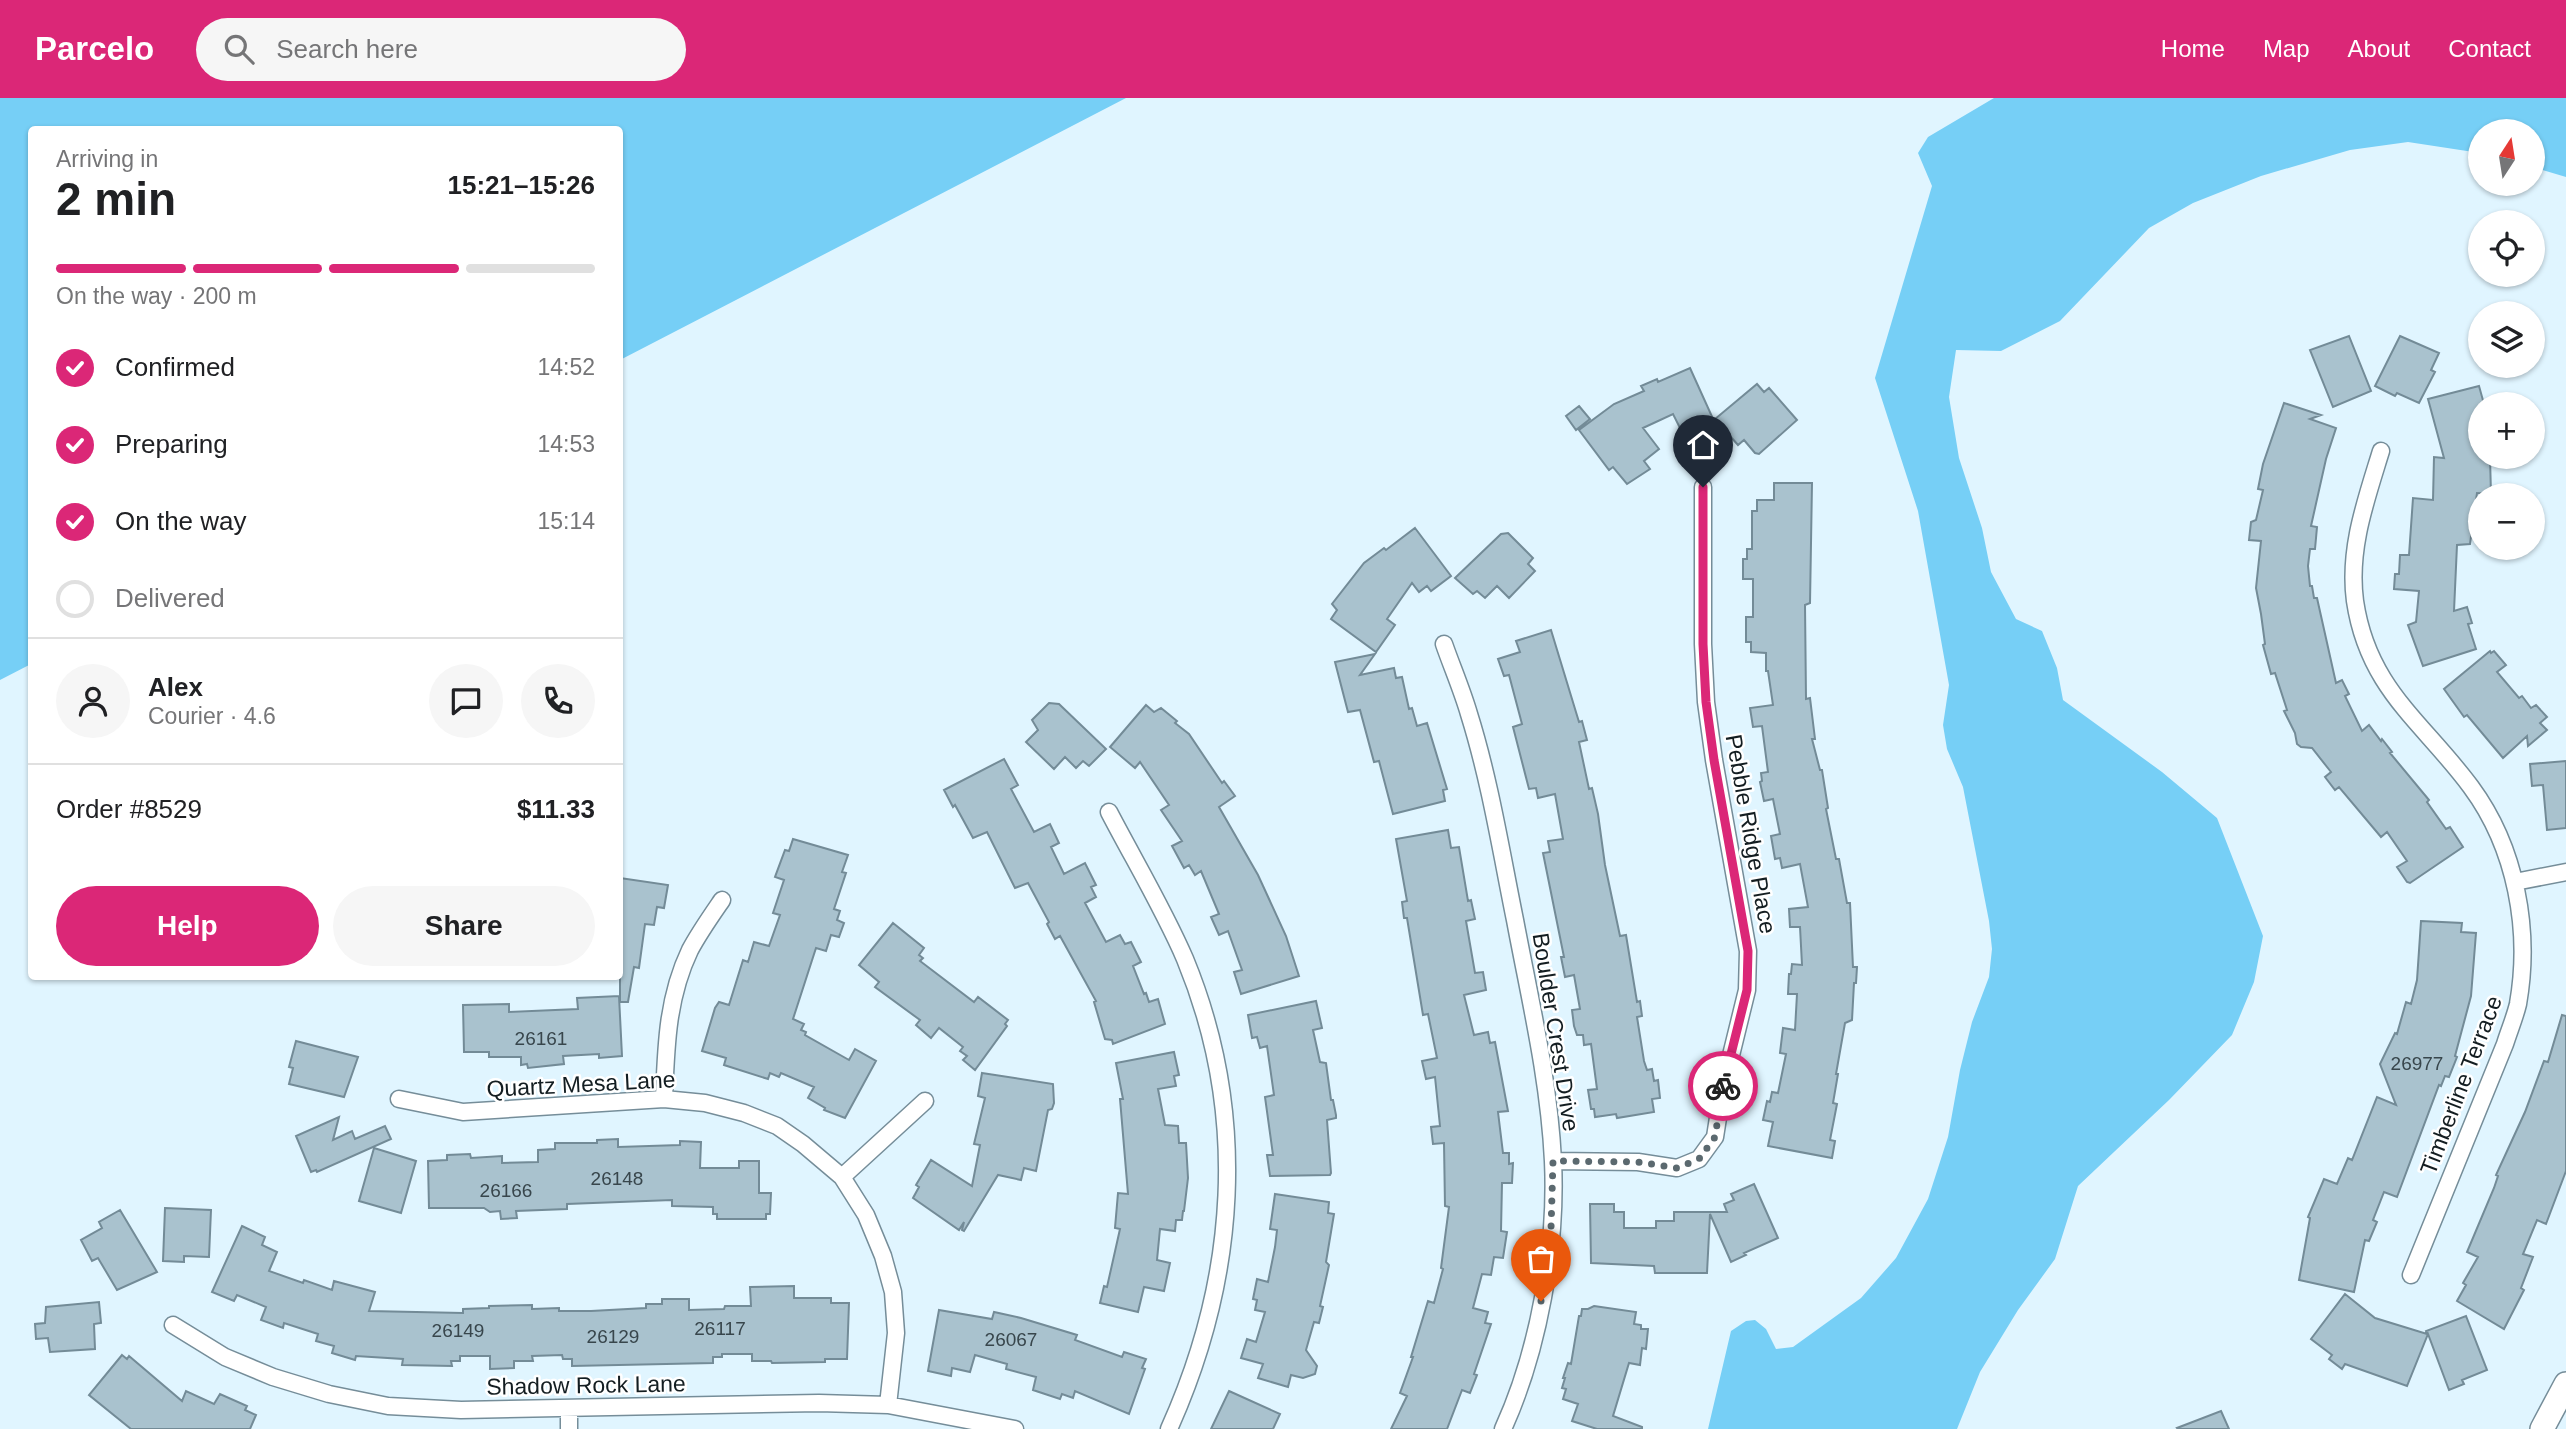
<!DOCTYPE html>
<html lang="en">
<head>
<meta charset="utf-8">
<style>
  body { margin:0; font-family:Helvetica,sans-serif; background:#f6f6f6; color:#202124; height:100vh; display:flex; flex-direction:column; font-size:26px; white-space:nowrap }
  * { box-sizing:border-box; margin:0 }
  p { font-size:23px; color:#757577 }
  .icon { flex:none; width:38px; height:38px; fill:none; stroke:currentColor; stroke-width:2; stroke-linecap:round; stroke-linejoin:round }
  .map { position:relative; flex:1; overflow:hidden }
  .panel { position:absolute; left:28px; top:28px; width:595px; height:854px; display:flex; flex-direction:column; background:#fff; border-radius:7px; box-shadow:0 2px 5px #0004 }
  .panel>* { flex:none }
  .needle { width:46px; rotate:12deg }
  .buttons { position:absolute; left:2468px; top:21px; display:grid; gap:14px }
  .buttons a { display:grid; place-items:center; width:77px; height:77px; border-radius:50%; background:#fff; box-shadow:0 2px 5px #0004; font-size:35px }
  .pin { position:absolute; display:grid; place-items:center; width:60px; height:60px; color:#fff; margin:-72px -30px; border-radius:50% 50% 50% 0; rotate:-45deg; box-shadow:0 0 7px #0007 }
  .pin .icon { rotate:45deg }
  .courier { position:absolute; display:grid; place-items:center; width:70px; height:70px; margin:-35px; border:5px solid #db2777; border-radius:50%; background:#fff; color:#222; box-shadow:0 2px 9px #0007 }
  .overview em { font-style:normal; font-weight:800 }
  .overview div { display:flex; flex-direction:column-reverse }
  .overview { display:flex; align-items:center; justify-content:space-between; height:119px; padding:0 28px }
  h1 { font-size:46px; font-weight:800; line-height:52px }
  .bar { display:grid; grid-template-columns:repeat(4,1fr); gap:10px 7px; align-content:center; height:84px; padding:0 28px }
  .bar i { height:9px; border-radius:5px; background:#e0e0e0 }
  .bar .on { background:#db2777 }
  .bar p { grid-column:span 4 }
  .line { display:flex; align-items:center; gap:18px; padding:0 28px; border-top:2px solid #e0e0e0 }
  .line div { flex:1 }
  .round { display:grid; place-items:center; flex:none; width:74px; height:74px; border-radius:37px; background:#f6f6f6 }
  ol { padding:0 28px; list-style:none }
  li { display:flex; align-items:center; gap:21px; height:77px }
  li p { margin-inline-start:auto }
  li .icon { padding:7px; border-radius:50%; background:#db2777; color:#fff; stroke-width:4 }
  li:last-child { color:#757577 }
  li i { width:38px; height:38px; border:4px solid #e0e0e0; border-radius:50% }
  .primary-button { display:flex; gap:14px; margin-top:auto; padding:14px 28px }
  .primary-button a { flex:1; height:80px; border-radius:42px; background:#db2777; color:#fff; font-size:28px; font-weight:800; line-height:80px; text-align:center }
  .primary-button a+a { background:#f6f6f6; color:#202124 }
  header { display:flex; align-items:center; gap:42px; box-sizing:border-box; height:98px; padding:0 35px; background:#db2777; color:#fff }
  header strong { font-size:33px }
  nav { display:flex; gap:38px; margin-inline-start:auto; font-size:24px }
  .search { width:490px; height:63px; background:#f6f6f6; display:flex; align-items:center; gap:18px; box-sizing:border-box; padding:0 24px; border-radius:38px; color:#757577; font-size:26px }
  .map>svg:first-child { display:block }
  .green { fill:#76cff6 }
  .building { fill:#a9c2ce; stroke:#738b97; stroke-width:2 }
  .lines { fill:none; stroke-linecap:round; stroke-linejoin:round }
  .street-casing { stroke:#758d99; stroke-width:19 }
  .secondary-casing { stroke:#758d99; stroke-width:26 }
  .street { stroke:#fff; stroke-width:16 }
  .secondary { stroke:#fff; stroke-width:23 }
  .done { stroke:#5b696f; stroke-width:7; stroke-dasharray:0 12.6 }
  .route { stroke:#db2777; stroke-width:9 }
  .labels { text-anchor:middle; stroke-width:5; stroke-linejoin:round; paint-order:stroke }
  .number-label { font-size:19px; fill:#38464c }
  .street-label { font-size:23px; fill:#131d21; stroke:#fff }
</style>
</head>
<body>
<header>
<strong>Parcelo</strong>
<div class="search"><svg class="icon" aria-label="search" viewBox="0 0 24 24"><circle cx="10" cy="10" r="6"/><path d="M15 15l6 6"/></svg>Search here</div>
<nav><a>Home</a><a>Map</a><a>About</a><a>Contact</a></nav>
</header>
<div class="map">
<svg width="2566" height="1331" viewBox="0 0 2566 1331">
  <rect width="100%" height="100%" fill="#e0f5ff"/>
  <path class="green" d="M0,0H1126L620,262V32H32L31,566L0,582Z
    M1994,0H2566V79L2532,69V33H2480V55L2408,44L2350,52L2261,78L2193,105L2149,130L2060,223L2001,253L1956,252L1949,299L1959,360L1982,430L1991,474L2016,521L2042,533L2057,570L2063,602L2162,674L2217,720L2263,838L2254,884L2232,937L2169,1002L2078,1088L2055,1161L2018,1212L1980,1274L1957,1331H1708L1731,1233L1746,1223L1755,1222L1766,1231L1776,1251L1793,1249L1861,1200L1896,1160L1928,1101L1948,1039L1960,972L1972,924L1989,879L1992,851L1989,823L1963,689L1947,651L1943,627L1949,587L1918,413L1875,280L1932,88L1918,55L1928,39Z"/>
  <path class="building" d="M2349,238L2371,293L2333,309L2310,252Z
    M2400,238L2439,255L2431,272L2435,274L2419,305L2397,295L2395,298L2375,288Z
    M1690,270L1714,323L1693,333L1690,328L1681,332L1673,316L1643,330L1659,351L1644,363L1650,371L1627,386L1613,369L1609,372L1579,332L1614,306L1644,293L1641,288L1657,281L1658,284Z
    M1757,286L1764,294L1769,290L1797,322L1759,356L1755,355L1744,342L1738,347L1715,321Z
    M2479,288L2484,306H2480V359H2490L2491,396L2477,395L2470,446L2457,447L2454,513L2467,509L2472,525L2468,526L2476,551L2423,568L2408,527L2416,524L2419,493L2394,491L2395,476H2399L2400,457H2409L2413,400L2433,402L2434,359L2444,360L2428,301Z
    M2284,305L2321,317L2310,321L2336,330L2326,361L2311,428L2317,429L2315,451H2310L2308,468L2310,488H2312L2314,500H2317L2336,585L2342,582L2349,596L2345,598L2362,633L2369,627L2381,643L2382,641L2392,654L2390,655L2429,702L2427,704L2446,731L2450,729L2463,749L2410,785L2407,784L2397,769L2407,763L2387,734L2381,739L2339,689L2335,692L2325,679L2331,674L2312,650L2301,649L2297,646L2295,635L2284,613L2287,612L2275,575L2271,576L2263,547L2265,546L2261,516L2256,490L2261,443L2249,442L2251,424L2256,422L2263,392L2258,391L2263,366Z
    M1579,308L1590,321L1576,332L1566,318Z
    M1774,385H1812L1810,505L1805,507L1806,601L1810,600L1815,641H1812L1820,672H1822L1828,710L1826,711L1836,761H1839L1847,805H1850L1853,869H1857L1856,885H1854L1852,922L1845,925L1836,976H1838L1833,1005L1837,1006L1830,1042L1835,1043L1832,1060L1768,1048L1773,1024L1763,1022L1767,1003L1770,1004L1772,994L1778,995L1786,956L1780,955L1783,930L1795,932L1797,896H1788L1789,876H1791L1792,866L1802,867L1800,829H1790L1789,811L1808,809L1800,766L1782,770L1780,760L1775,761L1771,738L1780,736L1773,701L1764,703L1760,684L1762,683L1761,675L1768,674L1762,628L1753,629L1750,610L1773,607L1768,573H1766V555L1751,554V544H1746V519H1753V481H1743V461H1747V451H1752V413H1757V402H1774Z
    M1415,430L1451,478L1431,493L1427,488L1419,494L1412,485L1387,521L1395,527L1376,554L1331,521L1337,512L1332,506L1364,465L1384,450L1386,452Z
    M1508,435L1533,460L1528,466L1535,473L1509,500L1497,488L1485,500L1477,493L1473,496L1455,480L1501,436Z
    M1551,532L1579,624L1582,623L1587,642L1579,644L1589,691L1592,690L1598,716L1605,767L1620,838L1626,837L1637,904L1640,903L1642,918L1637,919L1644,963L1647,972L1652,971L1654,983L1658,982L1660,1000L1652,1001L1654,1014L1617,1020L1616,1016L1595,1019L1594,1011H1591L1588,992L1597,991L1591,946L1584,947L1583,937H1577L1574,928L1572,912L1580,911L1574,877L1565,879L1561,859H1564L1543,755L1550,754L1548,743L1563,741L1555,696L1538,700L1536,690L1529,691L1513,629L1522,626L1509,577L1504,578L1498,561L1520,554L1516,543Z
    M2490,553L2491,555L2494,553L2506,567L2497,574L2519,600L2522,598L2531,610L2536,607L2547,619L2540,625L2547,632L2528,648L2527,638L2503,660L2467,617L2464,619L2444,591Z
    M1375,556L1360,577L1394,570L1396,580L1402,579L1409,611L1412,610L1417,628L1427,625L1447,691L1443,692L1445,703L1393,716L1379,663L1374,664L1360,612L1348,614L1335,564Z
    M1049,605L1059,606L1106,651L1089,668L1083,663L1076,670L1065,659L1054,671L1026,644L1038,632L1032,622Z
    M1146,607L1154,614L1161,610L1177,623L1175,625L1189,636L1222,685L1224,683L1235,698L1219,709L1258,777L1286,838L1299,878L1241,896L1234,874L1242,872L1228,833L1219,837L1211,819L1219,816L1201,773L1195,777L1189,767L1184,770L1172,748L1182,743L1161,712L1169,707L1140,664L1135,670L1110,649Z
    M1004,661L1018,687L1011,691L1034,734L1050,726L1059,745L1051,749L1064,776L1085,765L1096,787L1091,789L1096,799L1085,805L1106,844L1120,837L1125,846L1131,844L1141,864L1133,868L1144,896L1146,895L1149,904L1158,901L1165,926L1113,946L1112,942L1105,941L1094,904L1096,903L1060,838L1055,841L1047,826L1049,824L1028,785L1015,790L987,734L973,740L955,707L953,709L944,692Z
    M2566,663V730L2547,732L2543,687L2532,688L2530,666Z
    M1448,732L1451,750L1459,749L1468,803L1471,802L1475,821L1466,823L1475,875L1483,874L1486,892L1464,897L1474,937L1488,934L1490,945L1495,944L1508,1013L1498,1014L1503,1055H1509V1066L1513,1065L1512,1085H1502L1501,1133L1507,1134L1503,1160L1494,1159L1491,1177L1482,1176L1473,1210L1488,1214L1485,1225L1491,1226L1474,1276L1477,1277L1470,1295L1462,1292L1447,1331H1391L1407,1298L1400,1295L1413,1259H1411L1428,1203L1434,1205L1443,1171L1441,1170L1449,1109L1445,1108L1444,1045L1433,1046L1431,1029L1440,1028L1435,979L1426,981L1422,963L1437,960L1428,916L1423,917L1407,820H1404L1402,804L1407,803L1396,741Z
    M793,741L848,757L842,774L846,775L834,811L840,813L837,822L844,825L839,839L831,837L826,853L816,850L793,921L804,926L801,932L806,934L805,937L849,962L855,951L876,963L845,1020L824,1012L825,1010L808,1000L814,989L781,975L779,979L770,975L768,981L724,967L726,960L702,953L715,910L719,904L729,907L743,862L748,864L754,844L769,848L780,817L773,815L784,782L775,779L785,752L789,753Z
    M620,780L668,787L664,810L657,809L654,827L645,826L639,870L634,869L628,904H620Z
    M2421,823L2462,825L2461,834L2476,835L2471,898L2455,958L2457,959L2449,979L2445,978L2441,988L2439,987L2397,1099L2384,1094L2373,1122L2377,1124L2369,1143L2365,1142L2354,1194L2299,1182L2310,1120L2308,1119L2324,1081L2337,1086L2348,1060L2352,1062L2377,999L2396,1007L2380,966L2395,935L2397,936L2406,904L2411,906L2417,882Z
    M893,825L924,850L919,857L923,860L920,863L974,904L978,899L1008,922L1005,926L1007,928L975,972L963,962L967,958L960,953L963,949L939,930L931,940L916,927L920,922L875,889L879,884L859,867Z
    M619,898L622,958L599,960V956L563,958L564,966L528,970L527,966L521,967V959H489V954H464L463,907L509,906V914L578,911L577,900Z
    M1316,903L1322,930L1313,932L1320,964L1326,965L1331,1002H1333L1336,1017V1020L1327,1022L1331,1075L1330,1077L1270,1078L1267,1057H1273L1265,999L1274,997L1267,948L1260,950L1257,939L1252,940L1248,917Z
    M2562,917L2566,918V1073L2546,1126L2537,1122L2523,1156L2533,1159L2521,1190L2524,1192L2504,1231L2457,1203L2466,1187L2463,1185L2478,1159L2467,1154L2494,1090L2498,1078L2496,1077L2525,1014L2544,963L2548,964Z
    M296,943L358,959L344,999L289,986L293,970L289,969Z
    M1174,954L1179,977L1174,978L1176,988L1158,991L1165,1027L1178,1028L1179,1045H1186L1188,1080L1184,1113H1183L1182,1122H1176L1175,1133L1160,1131L1157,1162L1170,1165L1164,1193L1144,1189L1138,1214L1100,1205L1104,1188L1107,1189L1120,1131L1115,1130L1118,1095L1128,1096L1120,1001H1123L1116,965Z
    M982,975L1053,986L1054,1005L1052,1011L1048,1012L1036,1073L1024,1070L1021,1082L998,1077L964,1133L962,1132L964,1124L959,1132L913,1100L919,1089L916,1087L931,1062L972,1088L980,1047L974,1046L985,1000L978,998Z
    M339,1019L333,1042L352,1033L355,1041L385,1028L391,1041L317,1074L316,1072L311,1074L296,1038Z
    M618,1041V1049L680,1047V1043L701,1044L700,1070H739V1063H759V1095H771L770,1116H766V1121H717V1116H713V1109L672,1108V1102L567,1106V1111L516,1113L517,1120L501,1121L500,1113L490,1114L484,1110H429L428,1063L447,1062V1057L470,1056L471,1060L502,1058V1065L538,1064V1052L555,1051V1045H597V1042Z
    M374,1050L416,1063L401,1115L359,1103Z
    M1754,1086L1778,1140L1744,1155L1746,1157L1731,1164L1710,1116L1707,1175H1655L1654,1168L1591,1165L1590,1106H1614V1114H1624V1130H1656V1123H1674V1114H1727L1724,1106L1734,1102L1731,1096Z
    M1275,1096L1329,1104L1328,1115L1334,1116L1326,1164L1329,1167L1320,1208L1323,1209L1319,1225L1314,1224L1306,1252L1317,1268L1315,1276L1303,1280L1291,1277L1288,1289L1258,1280L1263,1266L1241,1260L1247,1241L1256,1244L1265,1214L1255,1212L1257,1202L1253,1201L1257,1181L1268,1184L1275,1149L1277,1132L1270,1131Z
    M165,1110L211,1112L209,1159L184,1158V1164L163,1163Z
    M120,1112L157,1174L117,1192L98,1160L92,1163L81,1142L102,1130L99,1124Z
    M242,1128L265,1139L262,1147L277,1154L269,1173L303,1185L304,1182L332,1192L334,1183L375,1194L369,1213L463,1215V1211L489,1210V1208L532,1207V1211L559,1210V1213H591L646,1210V1206H662V1201H689V1212L724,1211L725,1208H751L750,1189L794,1188V1200H831V1205H849L847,1261H825V1264L772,1265L771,1263H752V1256H722V1259H713V1265L572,1268V1261H563L562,1257L532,1258L533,1263H514V1270L490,1271V1258H460V1263H451L452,1268L402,1267L403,1261L356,1258L355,1262L332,1255L334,1248L316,1243L318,1236L284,1225L283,1230L261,1222L266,1209L237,1197L234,1203L212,1194Z
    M2345,1196L2375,1220L2427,1236L2426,1233L2466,1218L2487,1272L2462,1282L2464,1286L2449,1292L2428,1236L2407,1288L2345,1266L2342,1271L2329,1261L2332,1257L2311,1241Z
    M99,1204L101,1225L94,1226L95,1251L50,1254L48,1240L36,1241L35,1226L45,1225L46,1209Z
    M1594,1208L1636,1214L1634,1226L1641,1227V1231H1648L1646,1251L1642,1250L1640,1267L1629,1265L1613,1318L1642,1329V1331H1597L1572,1323L1578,1306L1563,1301L1566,1291L1562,1290L1565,1280H1563L1568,1265L1571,1266L1579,1218H1581L1582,1211H1588Z
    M939,1212L992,1221L994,1214L1021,1220L1077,1237L1075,1242L1122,1259L1124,1254L1146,1261L1142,1270L1145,1271L1129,1316L1075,1293L1073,1300L1062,1296L1060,1301L1033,1292L1036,1279L1006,1271L1007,1266L975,1257L970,1274L952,1270L951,1278L928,1273Z
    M122,1257L127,1261L129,1258L182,1303L186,1293L214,1306L220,1296L247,1308L245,1312L256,1317L250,1331H131L89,1297Z
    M1229,1293L1280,1316L1273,1331H1211Z
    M2221,1313L2229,1331H2178L2177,1330Z"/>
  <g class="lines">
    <defs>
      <path id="street" d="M2381,353C2366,402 2348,451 2355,503C2368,591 2423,624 2471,689C2516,750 2531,832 2518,906C2515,919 2509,933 2505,946L2411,1177
        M1444,546C1452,569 1462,592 1469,616C1490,683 1501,753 1515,822C1530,902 1549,981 1553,1063C1557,1149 1539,1252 1503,1331
        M1109,714C1134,762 1164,812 1185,861C1249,1016 1237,1180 1169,1331
        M2515,784L2566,774
        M399,1001L463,1014L664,1001L705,1005L744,1015L777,1028L803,1046L842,1079L866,1117L883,1158L893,1194L896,1235L888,1307
        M664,1001C666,949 667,900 690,852C699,835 711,818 722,802
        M1553,1063L1638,1064L1677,1070L1699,1061L1715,1039L1722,994L1747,892L1748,853L1714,662L1706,604L1703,546V389
        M842,1079L925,1003
        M173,1227L225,1259L273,1279L329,1296L388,1308L461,1312L819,1305L888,1307L1015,1331
        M569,1311V1331"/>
      <path id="secondary" d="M2542,1331L2566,1286"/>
    </defs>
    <use href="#street" class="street-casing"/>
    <use href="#secondary" class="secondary-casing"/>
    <use href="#street" class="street"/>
    <use href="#secondary" class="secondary"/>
  </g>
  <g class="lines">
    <path class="done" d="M1541,1203L1551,1131L1553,1063L1638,1064L1677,1070L1699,1061L1715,1039L1723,988"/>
    <path class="route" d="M1703,389V546L1706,604L1714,662L1748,853L1747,892L1723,988"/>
  </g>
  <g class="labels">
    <g class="number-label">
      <text x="541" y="947">26161</text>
      <text x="2417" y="972">26977</text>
      <text x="617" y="1087">26148</text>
      <text x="506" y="1099">26166</text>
      <text x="720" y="1237">26117</text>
      <text x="458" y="1239">26149</text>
      <text x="613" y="1245">26129</text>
      <text x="1011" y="1248">26067</text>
    </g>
    <g class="street-label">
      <text transform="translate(1751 736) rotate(80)" y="8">Pebble Ridge Place</text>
      <text transform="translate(1556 934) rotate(81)" y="8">Boulder Crest Drive</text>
      <text transform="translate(581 986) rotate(-3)" y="8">Quartz Mesa Lane</text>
      <text transform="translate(2461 987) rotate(-69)" y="8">Timberline Terrace</text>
      <text transform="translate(586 1287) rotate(-1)" y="8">Shadow Rock Lane</text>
    </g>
  </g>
</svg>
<div class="buttons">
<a><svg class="needle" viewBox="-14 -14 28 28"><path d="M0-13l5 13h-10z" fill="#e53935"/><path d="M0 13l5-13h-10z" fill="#757577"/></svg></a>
<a><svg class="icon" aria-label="locate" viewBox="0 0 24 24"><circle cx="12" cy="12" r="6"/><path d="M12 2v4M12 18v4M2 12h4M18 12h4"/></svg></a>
<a><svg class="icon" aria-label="layers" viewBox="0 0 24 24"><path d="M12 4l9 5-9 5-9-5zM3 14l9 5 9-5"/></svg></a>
<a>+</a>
<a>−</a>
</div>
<div class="pin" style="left:1541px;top:1203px;background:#ea580c"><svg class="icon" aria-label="bag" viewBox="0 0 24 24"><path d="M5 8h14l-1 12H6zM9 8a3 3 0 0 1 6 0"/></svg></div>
<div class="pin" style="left:1703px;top:389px;background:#1f2937"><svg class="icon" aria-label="home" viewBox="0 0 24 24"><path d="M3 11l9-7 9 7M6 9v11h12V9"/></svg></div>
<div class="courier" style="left:1723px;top:988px"><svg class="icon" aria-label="bike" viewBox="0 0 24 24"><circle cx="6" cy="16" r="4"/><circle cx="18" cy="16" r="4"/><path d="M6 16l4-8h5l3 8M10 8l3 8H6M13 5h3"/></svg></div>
<section class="panel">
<div class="overview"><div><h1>2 min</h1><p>Arriving in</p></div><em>15:21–15:26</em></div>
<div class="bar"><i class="on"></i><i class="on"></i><i class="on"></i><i></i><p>On the way · 200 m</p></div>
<ol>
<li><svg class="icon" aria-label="check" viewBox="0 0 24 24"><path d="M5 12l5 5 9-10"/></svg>Confirmed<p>14:52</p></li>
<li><svg class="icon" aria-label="check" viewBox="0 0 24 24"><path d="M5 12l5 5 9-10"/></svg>Preparing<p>14:53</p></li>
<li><svg class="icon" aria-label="check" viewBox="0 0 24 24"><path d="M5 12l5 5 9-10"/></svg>On the way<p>15:14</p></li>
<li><i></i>Delivered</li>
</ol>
<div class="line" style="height:126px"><a class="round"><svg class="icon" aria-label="person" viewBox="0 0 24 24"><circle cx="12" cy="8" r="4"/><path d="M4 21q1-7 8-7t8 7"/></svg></a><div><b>Alex</b><p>Courier · 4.6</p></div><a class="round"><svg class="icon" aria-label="chat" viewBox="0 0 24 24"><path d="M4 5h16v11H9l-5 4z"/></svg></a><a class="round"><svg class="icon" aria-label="phone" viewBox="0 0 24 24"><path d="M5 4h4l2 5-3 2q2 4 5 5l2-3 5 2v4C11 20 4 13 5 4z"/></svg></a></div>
<div class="line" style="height:91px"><div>Order #8529</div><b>$11.33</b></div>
<div class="primary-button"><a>Help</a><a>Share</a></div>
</section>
</div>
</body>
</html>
